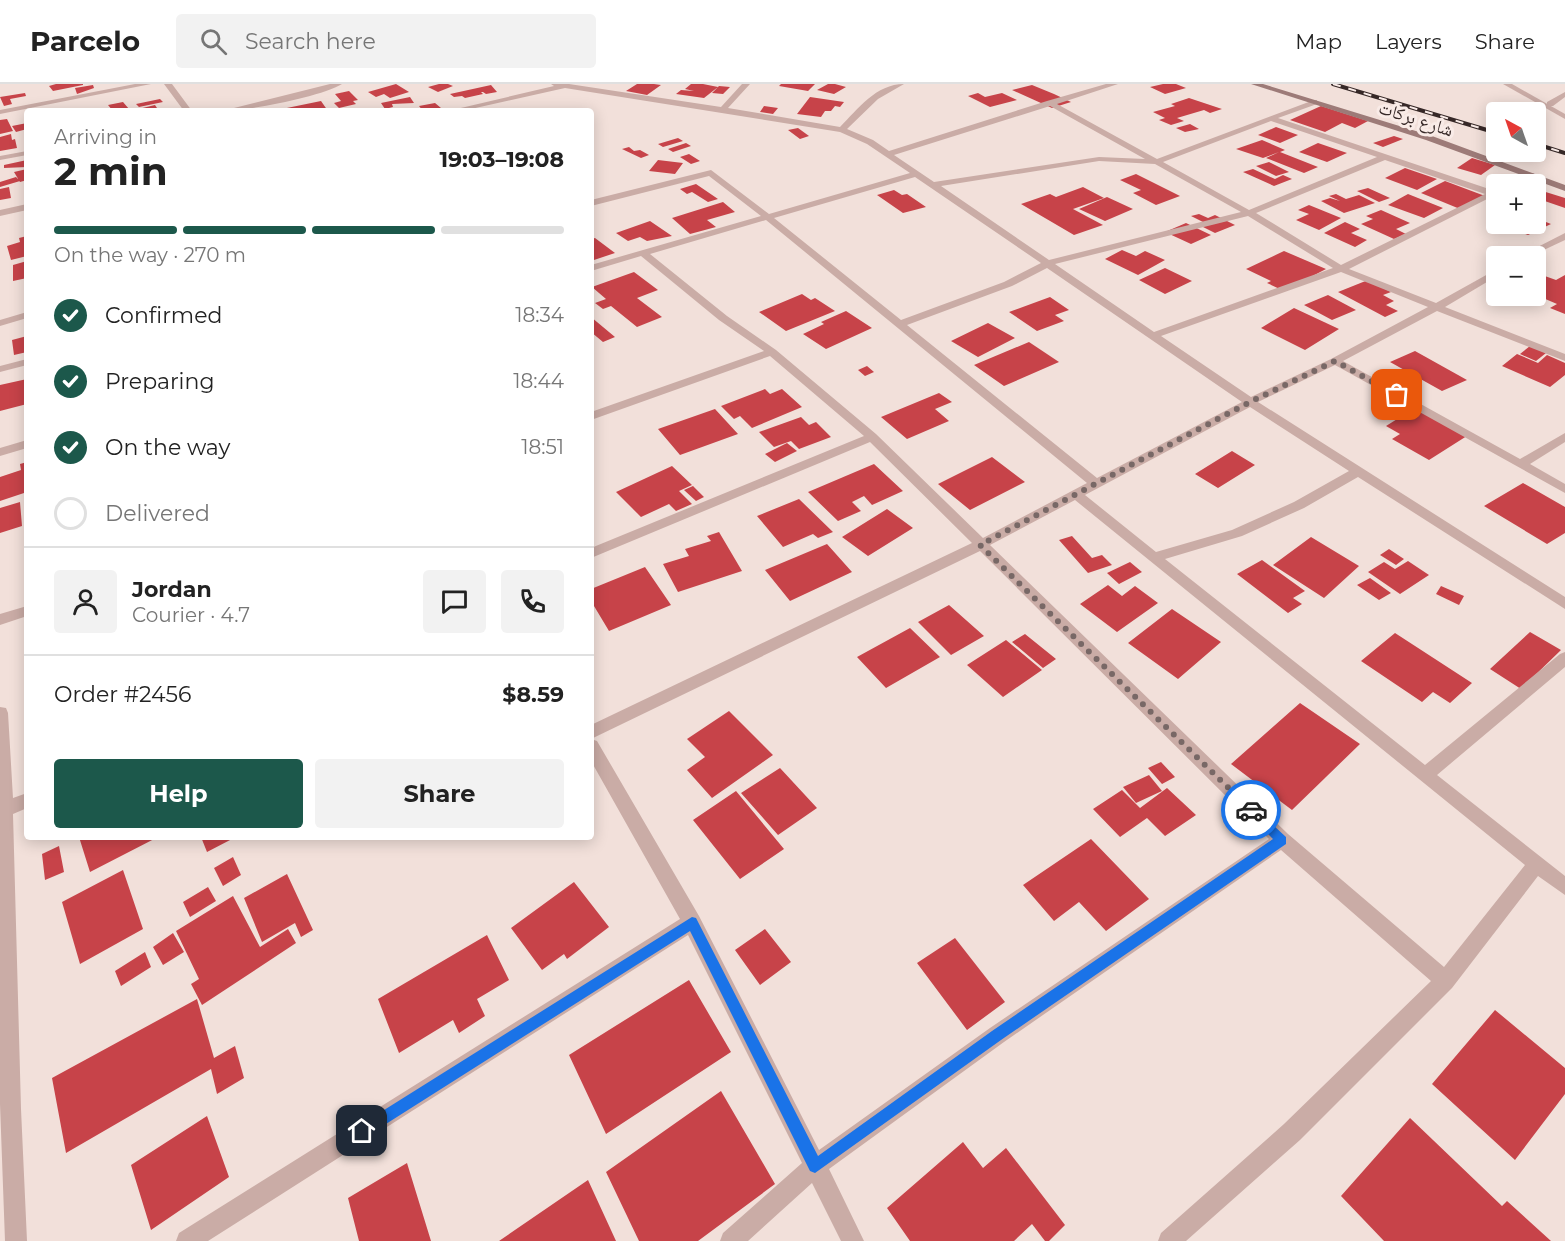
<!DOCTYPE html>
<html lang="en">
<head>
<meta charset="utf-8">
<style>
  body { margin:0; font-family:Montserrat,"Noto Naskh Arabic",sans-serif; background:#f2f2f2; color:#222; height:100vh; display:flex; flex-direction:column; font-size:22px; white-space:nowrap }
  * { box-sizing:border-box; margin:0 }
  p { font-size:20px; color:#767676 }
  .icon { flex:none; width:33px; height:33px; fill:none; stroke:currentColor; stroke-width:2; stroke-linecap:round; stroke-linejoin:round }
  .map { position:relative; flex:1; overflow:hidden }
  .panel { position:absolute; left:24px; top:24px; width:570px; height:732px; display:flex; flex-direction:column; background:#fff; border-radius:6px; box-shadow:0 3px 15px #0003 }
  .panel>* { flex:none }
  .needle { width:39px; rotate:320deg }
  .buttons { position:absolute; left:1486px; top:18px; display:grid; gap:12px }
  .buttons a { display:grid; place-items:center; width:60px; height:60px; border-radius:6px; background:#fff; box-shadow:0 3px 15px #0003; font-size:30px }
  .pin { position:absolute; display:grid; place-items:center; width:51px; height:51px; color:#fff; margin:-26px; border-radius:12px; box-shadow:0 3px 9px #0006 }
  .courier { position:absolute; display:grid; place-items:center; width:60px; height:60px; margin:-30px; border:4px solid #1a73e8; border-radius:50%; background:#fff; color:#222; box-shadow:0 2px 8px #0007 }
  .head em { font-style:normal; font-weight:700 }
  .head div { display:flex; flex-direction:column-reverse }
  .head { display:flex; align-items:center; justify-content:space-between; height:102px; padding:0 30px }
  h1 { font-size:39px; font-weight:700; line-height:45px }
  .bar { display:grid; grid-template-columns:repeat(4,1fr); gap:9px 6px; align-content:center; height:72px; padding:0 30px }
  .bar i { height:8px; border-radius:4px; background:#e0e0e0 }
  .bar .on { background:#1c584b }
  .bar p { grid-column:span 4 }
  .line { display:flex; align-items:center; gap:15px; padding:0 30px; border-top:2px solid #e0e0e0 }
  .line div { flex:1 }
  .round { display:grid; place-items:center; flex:none; width:63px; height:63px; border-radius:6px; background:#f2f2f2 }
  ol { padding:0 30px; list-style:none }
  li { display:flex; align-items:center; gap:18px; height:66px }
  li p { margin-inline-start:auto }
  li .icon { padding:6px; border-radius:50%; background:#1c584b; color:#fff; stroke-width:4 }
  li:last-child { color:#767676 }
  li i { width:33px; height:33px; border:3px solid #e0e0e0; border-radius:50% }
  .primary-button { display:flex; gap:12px; margin-top:auto; padding:12px 30px }
  .primary-button a { flex:1; height:69px; border-radius:6px; background:#1c584b; color:#fff; font-size:24px; font-weight:700; line-height:69px; text-align:center }
  .primary-button a+a { background:#f2f2f2; color:#222 }
  header { display:flex; align-items:center; gap:36px; box-sizing:border-box; height:84px; padding:0 30px; background:#fff; border-bottom:2px solid #e0e0e0 }
  header strong { font-size:28px }
  nav { display:flex; gap:33px; margin-inline-start:auto; font-size:21px }
  .search { width:420px; height:54px; background:#f2f2f2; display:flex; align-items:center; gap:15px; box-sizing:border-box; padding:0 21px; border-radius:6px; color:#767676; font-size:22px }
  .map>svg:first-child { display:block }
  .building { fill:#c74349 }
  .lines { fill:none; stroke-linecap:round; stroke-linejoin:round }
  .minor { fill:#caaca6; fill-rule:evenodd }
  .tertiary { fill:#caaca6; fill-rule:evenodd }
  .secondary { fill:#9d7b78; fill-rule:evenodd }
  .rail-casing { stroke:#362827; stroke-width:4 }
  .rail { stroke:#f9ebe7; stroke-width:2; stroke-dasharray:8; stroke-linecap:butt }
  .route { fill:#1a73e8 }
  .done { stroke:#786866; stroke-width:6; stroke-dasharray:0 10.8 }
  .labels { text-anchor:middle; stroke-width:6; stroke-linejoin:round; paint-order:stroke }
  .far-street-label { font-size:18px; fill:#362827; stroke:#f9ebe7 }
</style>
</head>
<body>
<header>
<strong>Parcelo</strong>
<div class="search"><svg class="icon" aria-label="search" viewBox="0 0 24 24"><circle cx="10" cy="10" r="6"/><path d="M15 15l6 6"/></svg>Search here</div>
<nav><a>Map</a><a>Layers</a><a>Share</a></nav>
</header>
<div class="map">
<svg width="1565" height="1157" viewBox="0 0 1565 1157">
  <rect width="100%" height="100%" fill="#f2e0da"/>
  <path class="building" d="M56,0H83V1L53,7L49,2Z
    M396,0L409,8L390,14L384,10L376,13L368,8Z
    M439,0H448L453,2L438,8L428,3Z
    M637,0H654L661,1L647,11L626,7Z
    M691,0H703L718,3L704,14L676,10L681,6L694,7L685,5Z
    M781,0H815L808,7L779,2Z
    M828,0H835L846,3L834,10L817,6Z
    M1163,0H1176L1186,4L1165,10L1150,3Z
    M93,1L94,4L77,10L75,4Z
    M491,1L497,8L486,10L483,8H481L483,10L465,14L462,12L454,13L450,10Z
    M1032,1L1054,10L1071,18L1052,24L1012,6Z
    M719,2L730,3L723,10L712,9Z
    M349,7L358,16L353,17L356,20L339,24L334,19L341,17L335,10Z
    M25,9L26,12L10,15L12,20L4,22L0,13Z
    M978,9L985,13L1002,9L1017,16L990,23L968,12Z
    M410,13L414,19L392,20L393,23L385,25L381,19Z
    M810,13L844,18L840,23L835,22L831,27H825L821,33L797,30Z
    M1189,14L1222,25L1210,29L1204,26L1177,34L1184,37L1171,41L1159,36L1165,34L1153,28L1175,22L1171,20Z
    M160,15L163,18L139,23L136,20Z
    M321,17L328,27H283L282,25Z
    M123,18L129,25L113,27L108,21Z
    M435,19L441,24L423,27L419,22Z
    M155,21L159,27H134V26Z
    M764,22L778,24L773,30L760,28Z
    M1321,22L1368,37L1355,44L1342,39L1325,48L1290,36Z
    M7,35L13,47L0,50V36Z
    M27,39V45L16,48L12,42Z
    M1190,40L1199,45L1185,48L1176,44Z
    M1276,43L1298,51L1280,59L1258,51Z
    M798,44L809,52L800,55L788,46Z
    M11,50L12,56L15,55L17,64L0,67V53Z
    M1394,52L1403,55L1383,63L1373,59Z
    M678,54L683,57L663,63L658,60Z
    M1262,56L1285,66L1280,68L1318,83L1304,89L1266,74L1279,68L1263,74L1236,65Z
    M686,59L691,62L673,68L668,65Z
    M1318,59L1347,69L1327,78L1299,68Z
    M629,63L634,67L640,66L649,71L641,74L622,65Z
    M689,70L700,77L691,80L680,73Z
    M1472,74L1495,81L1481,91L1457,84Z
    M27,76V83L4,84V81Z
    M658,76L683,79L675,90L649,87Z
    M1269,78L1289,88L1276,92L1256,82Z
    M1405,84L1437,95L1417,106L1385,94Z
    M27,85V96L20,98L14,88Z
    M1253,85L1275,95L1283,91L1292,95L1274,102L1243,88Z
    M1136,90L1180,112L1156,121L1133,109L1141,106L1120,96Z
    M16,93L20,97L0,103V98Z
    M1445,97L1485,112L1460,125L1421,109Z
    M696,100L718,115L708,118L692,108L687,110L680,105Z
    M9,103L11,114L0,116V105Z
    M1083,103L1104,114L1073,125L1103,141L1074,151L1021,120L1050,110L1056,113Z
    M1368,104L1390,114L1379,118L1357,107Z
    M1536,105L1565,114V124L1536,114Z
    M894,106L902,111L907,110L926,123L903,129L877,111Z
    M1336,110L1346,115L1359,111L1375,119L1344,129L1321,117L1330,114L1340,117L1329,112Z
    M1408,110L1443,124L1424,134L1388,121Z
    M1107,113L1133,125L1105,137L1079,125Z
    M723,118L735,128L707,136L716,143L690,150L672,134Z
    M1309,121L1341,134L1319,146L1296,136L1309,130L1298,126Z
    M1381,126L1410,139L1396,145L1406,150L1394,155L1361,140L1373,135L1366,132Z
    M1199,130L1208,134L1215,131L1235,141L1215,149L1197,140L1203,138L1191,132Z
    M1536,134L1551,140L1528,151L1500,140H1536Z
    M650,137L672,152L647,157L640,153L628,157L616,149Z
    M1345,138L1360,145L1351,149L1367,156L1355,163L1324,149Z
    M1186,139L1211,151L1191,160L1165,148Z
    M27,152V172L11,176L7,162L20,158L19,154Z
    M595,154L615,169L591,177V155Z
    M1122,166L1136,172L1145,167L1165,176L1138,191L1105,175Z
    M1284,167L1326,185L1284,207L1267,199L1271,197L1246,185Z
    M27,177V194L13,197V181Z
    M1165,184L1192,197L1165,210L1139,196Z
    M634,188L658,206L637,214L662,233L637,243L611,222L603,225L595,219L606,215L592,203Z
    M1542,191L1556,196L1565,191V230L1550,224L1557,220L1536,211V194Z
    M1368,196L1391,208L1383,211L1394,217L1386,221L1398,227L1385,233L1338,208Z
    M802,210L811,216L815,214L835,227L786,247L759,228Z
    M1328,211L1356,226L1332,236L1304,221Z
    M1050,213L1069,226L1055,231L1064,237L1037,247L1009,228Z
    M1294,224L1339,245L1305,266L1261,244Z
    M846,227L872,244L826,265L803,250L824,240L821,238Z
    M591,233L615,253L603,258L591,248Z
    M988,239L1015,254L978,273L951,257Z
    M27,252V268L14,271L12,256Z
    M1029,258L1059,278L1004,302L974,281Z
    M1530,262L1546,269L1536,277L1520,270Z
    M1415,267L1467,296L1442,307L1390,278Z
    M1517,270L1538,279L1547,271L1565,279V291L1550,303L1502,282Z
    M867,282L874,288L865,292L858,286Z
    M27,295V320L0,327V301Z
    M765,305L770,310L782,305L802,323L752,344L740,332L734,335L721,322Z
    M939,309L952,318L935,325L949,337L907,355L881,333Z
    M1418,322L1470,350L1429,376L1392,355L1400,350L1386,342Z
    M715,325L738,350L680,371L658,345Z
    M801,333L809,341L816,338L831,353L799,365L791,357L774,363L759,348Z
    M787,359L797,367L775,378L765,370Z
    M1232,367L1255,381L1218,404L1195,390Z
    M992,373L1025,398L970,426L938,400Z
    M27,378V408L0,417V393L21,386L20,380Z
    M874,380L903,407L872,421L864,412L852,418L861,427L838,437L808,408Z
    M672,382L692,401L679,407L692,420L676,427L669,420L641,433L616,408Z
    M1523,399L1565,423V449L1547,460L1484,422Z
    M693,402L704,413L696,417L684,406Z
    M799,415L833,448L818,454L813,450L783,463L757,432Z
    M20,418L22,442L0,449V424Z
    M887,425L913,444L868,472L842,453Z
    M719,448L742,487L678,508L663,480L689,472L685,465L711,457L707,452Z
    M1072,452L1092,474L1102,471L1112,481L1088,489L1059,456Z
    M1311,453L1359,482L1324,514L1273,481Z
    M827,460L852,488L790,517L765,486Z
    M1389,465L1404,475L1396,481L1380,471Z
    M1262,476L1305,507L1293,514L1302,520L1288,529L1237,490Z
    M1408,477L1429,491L1400,510L1368,488L1384,478L1395,485Z
    M1130,478L1142,488L1119,500L1107,489Z
    M645,483L671,521L609,547L591,517V505Z
    M1370,494L1391,509L1379,516L1357,501Z
    M1108,501L1122,512L1135,502L1158,519L1117,548L1080,520Z
    M1441,502L1464,512L1459,521L1436,510Z
    M949,521L984,552L951,571L918,538Z
    M1172,525L1221,558L1178,595L1128,559Z
    M910,544L940,573L886,604L857,573Z
    M1530,548L1561,566L1521,605L1490,585Z
    M1395,549L1472,599L1450,619L1433,608L1422,618L1361,577Z
    M1025,550L1056,575L1043,584L1012,558Z
    M1006,556L1042,586L1003,613L967,581Z
    M1300,619L1360,660L1292,726L1231,680Z
    M729,627L773,671L712,714L687,686L705,673L687,655Z
    M1161,678L1175,693L1162,700L1148,684Z
    M780,684L817,724L778,751L741,709Z
    M1149,691L1162,707L1136,719L1123,703Z
    M1167,704L1196,731L1165,752L1147,734L1120,753L1093,725L1122,706L1140,724Z
    M736,707L784,765L740,795L693,736Z
    M79,753H158L90,788Z
    M201,753H231L232,755L207,768Z
    M1091,755L1149,815L1106,847L1079,818L1054,837L1023,801Z
    M59,762L64,788L45,796L42,770Z
    M233,773L241,791L223,802L214,784Z
    M123,786L143,845L80,880L62,818Z
    M287,790L313,846L301,853L295,839L262,858L244,814Z
    M574,798L609,843L567,875L564,870L542,886L511,844Z
    M208,803L216,817L190,833L183,818Z
    M233,812L260,863L288,845L296,859L202,921L191,900L199,895L176,847Z
    M765,845L791,878L760,901L735,866Z
    M173,849L184,868L163,881L153,863Z
    M487,851L509,896L477,915L485,932L459,949L453,936L399,969L378,915Z
    M955,854L1005,918L967,946L917,879Z
    M145,868L151,883L121,902L115,887Z
    M689,896L731,968L606,1050L569,971Z
    M197,915L214,974L235,962L244,994L217,1010L211,985L66,1069L52,994Z
    M1495,926L1565,984V1010L1515,1076L1432,1000Z
    M721,1007L775,1100L698,1157H639L606,1088Z
    M207,1032L229,1093L151,1146L131,1081Z
    M1410,1034L1502,1122L1507,1117L1551,1157H1384L1341,1112Z
    M963,1058L983,1084L1006,1064L1065,1141L1049,1157H1045L1032,1140L1014,1157H910L887,1124Z
    M407,1079L431,1157H359L348,1114Z
    M588,1096L616,1157H499Z"/>
  <g class="lines">
    <path class="minor" d="M135,0H151L0,30V26Z
      M164,0H172L192,27H184Z
      M330,0H342C320,13 248,27 222,27Z
      M551,0H569L721,23L742,0H750L728,24L840,43C858,25 876,0 904,0L878,15L847,45L873,56L889,67L1047,17L1106,0H1118L1057,20L1157,75L1314,16H1317V20L1278,34L1492,106L1497,104V110L1349,185L1436,219L1497,185V192L1445,223L1565,270V277L1437,227L1343,277L1520,375L1565,349V358L1530,380L1565,400V409L1335,281L1258,318L1565,513V525L1358,393L1304,424L1242,452L1165,475L1425,681L1560,570L1565,568V583L1437,691L1565,792V811L1538,792L1452,904L1300,1056L1186,1157H1158L1161,1149L1284,1040L1431,897L1281,766L1004,958L829,1085L864,1157H841L812,1099L748,1157H720L723,1149L802,1079L688,851L208,1157H176L179,1149L680,835L591,677V655L597,657L699,832L819,1066L990,944L1269,755L980,467L591,655V641L972,459L870,358L591,474V464L864,352L770,272L591,336V328L764,267L719,236L641,172L591,187V181L761,132L709,92L591,122V116L711,86L769,130L910,89L867,60L840,48L565,4L462,27H448L554,2ZM1050,22L1145,75L1099,73L934,98L894,71ZM1271,37L1377,73L1249,126L1163,78ZM1385,76L1485,110L1341,181L1256,129ZM1099,77L1155,80L1241,128L1049,176L941,102ZM915,93L1041,179L1004,198L901,236L774,134ZM1248,132L1333,184L1154,248L1055,180ZM766,136L1087,399L983,454L876,350L776,266L727,232L650,170ZM1047,184L1242,318L1097,394L907,241L1012,202ZM1341,188L1428,223L1331,275L1251,313L1161,252ZM1250,323L1349,387L1294,418L1232,446L1156,468L1085,411ZM1075,416L1525,781L1444,883L1288,750L990,461Z
      M1565,8V13L1553,22H1547V18Z
      M27,67V71L0,76V72Z
      M1533,89L1537,92L1536,94L1519,100H1509Z
      M27,120V126L0,132V126Z
      M1565,149V156L1531,172H1520Z
      M27,228V234L0,242V236Z
      M27,275V281L0,288V282Z
      M27,356V364L0,372V364Z
      M27,522V532L0,541V530Z
      M0,623L6,624L8,629L13,714L27,709V724L13,730L21,1025L27,1157H5L0,1020Z"/>
    <path class="tertiary" d="M1503,0H1512L1565,30V35Z"/>
    <path class="secondary" d="M1251,0H1263L1432,52L1565,101V107L1426,56Z"/>
    <defs>
      <path id="rail" d="M1333,0L1497,49
        M1536,60L1565,69"/>
    </defs>
    <use href="#rail" class="rail-casing"/>
    <use href="#rail" class="rail"/>
  </g>
  <path class="route" d="M1251,721L1286,753V760L1001,956L815,1089L810,1087L690,847L367,1052L362,1054L357,1052L355,1047L357,1043L692,833L696,834L818,1072L992,947L1273,755L1247,729L1245,726Z"/>
  <g class="lines">
    <path class="done" d="M1251,726L980,461L1250,318L1335,277L1397,311"/>
  </g>
  <g class="labels">
    <g class="far-street-label">
      <text transform="translate(1416 35) rotate(18)" y="6">شارع بركات</text>
    </g>
  </g>
</svg>
<div class="buttons">
<a><svg class="needle" viewBox="-14 -14 28 28"><path d="M0-13l5 13h-10z" fill="#e53935"/><path d="M0 13l5-13h-10z" fill="#767676"/></svg></a>
<a>+</a>
<a>−</a>
</div>
<div class="pin" style="left:1397px;top:311px;background:#ea580c"><svg class="icon" aria-label="bag" viewBox="0 0 24 24"><path d="M5 8h14l-1 12H6zM9 8a3 3 0 0 1 6 0"/></svg></div>
<div class="pin" style="left:362px;top:1047px;background:#1f2937"><svg class="icon" aria-label="home" viewBox="0 0 24 24"><path d="M3 11l9-7 9 7M6 9v11h12V9"/></svg></div>
<div class="courier" style="left:1251px;top:726px"><svg class="icon" aria-label="car" viewBox="0 0 24 24"><path d="M5 17H2v-5l4-1 3-4h7l3 4 3 1v5h-3M9 17h6M6 11h13"/><circle cx="7" cy="17" r="2"/><circle cx="17" cy="17" r="2"/></svg></div>
<section class="panel">
<div class="head"><div><h1>2 min</h1><p>Arriving in</p></div><em>19:03–19:08</em></div>
<div class="bar"><i class="on"></i><i class="on"></i><i class="on"></i><i></i><p>On the way · 270 m</p></div>
<ol>
<li><svg class="icon" aria-label="check" viewBox="0 0 24 24"><path d="M5 12l5 5 9-10"/></svg>Confirmed<p>18:34</p></li>
<li><svg class="icon" aria-label="check" viewBox="0 0 24 24"><path d="M5 12l5 5 9-10"/></svg>Preparing<p>18:44</p></li>
<li><svg class="icon" aria-label="check" viewBox="0 0 24 24"><path d="M5 12l5 5 9-10"/></svg>On the way<p>18:51</p></li>
<li><i></i>Delivered</li>
</ol>
<div class="line" style="height:108px"><a class="round"><svg class="icon" aria-label="person" viewBox="0 0 24 24"><circle cx="12" cy="8" r="4"/><path d="M4 21q1-7 8-7t8 7"/></svg></a><div><b>Jordan</b><p>Courier · 4.7</p></div><a class="round"><svg class="icon" aria-label="chat" viewBox="0 0 24 24"><path d="M4 5h16v11H9l-5 4z"/></svg></a><a class="round"><svg class="icon" aria-label="phone" viewBox="0 0 24 24"><path d="M5 4h4l2 5-3 2q2 4 5 5l2-3 5 2v4C11 20 4 13 5 4z"/></svg></a></div>
<div class="line" style="height:78px"><div>Order #2456</div><b>$8.59</b></div>
<div class="primary-button"><a>Help</a><a>Share</a></div>
</section>
</div>
</body>
</html>
